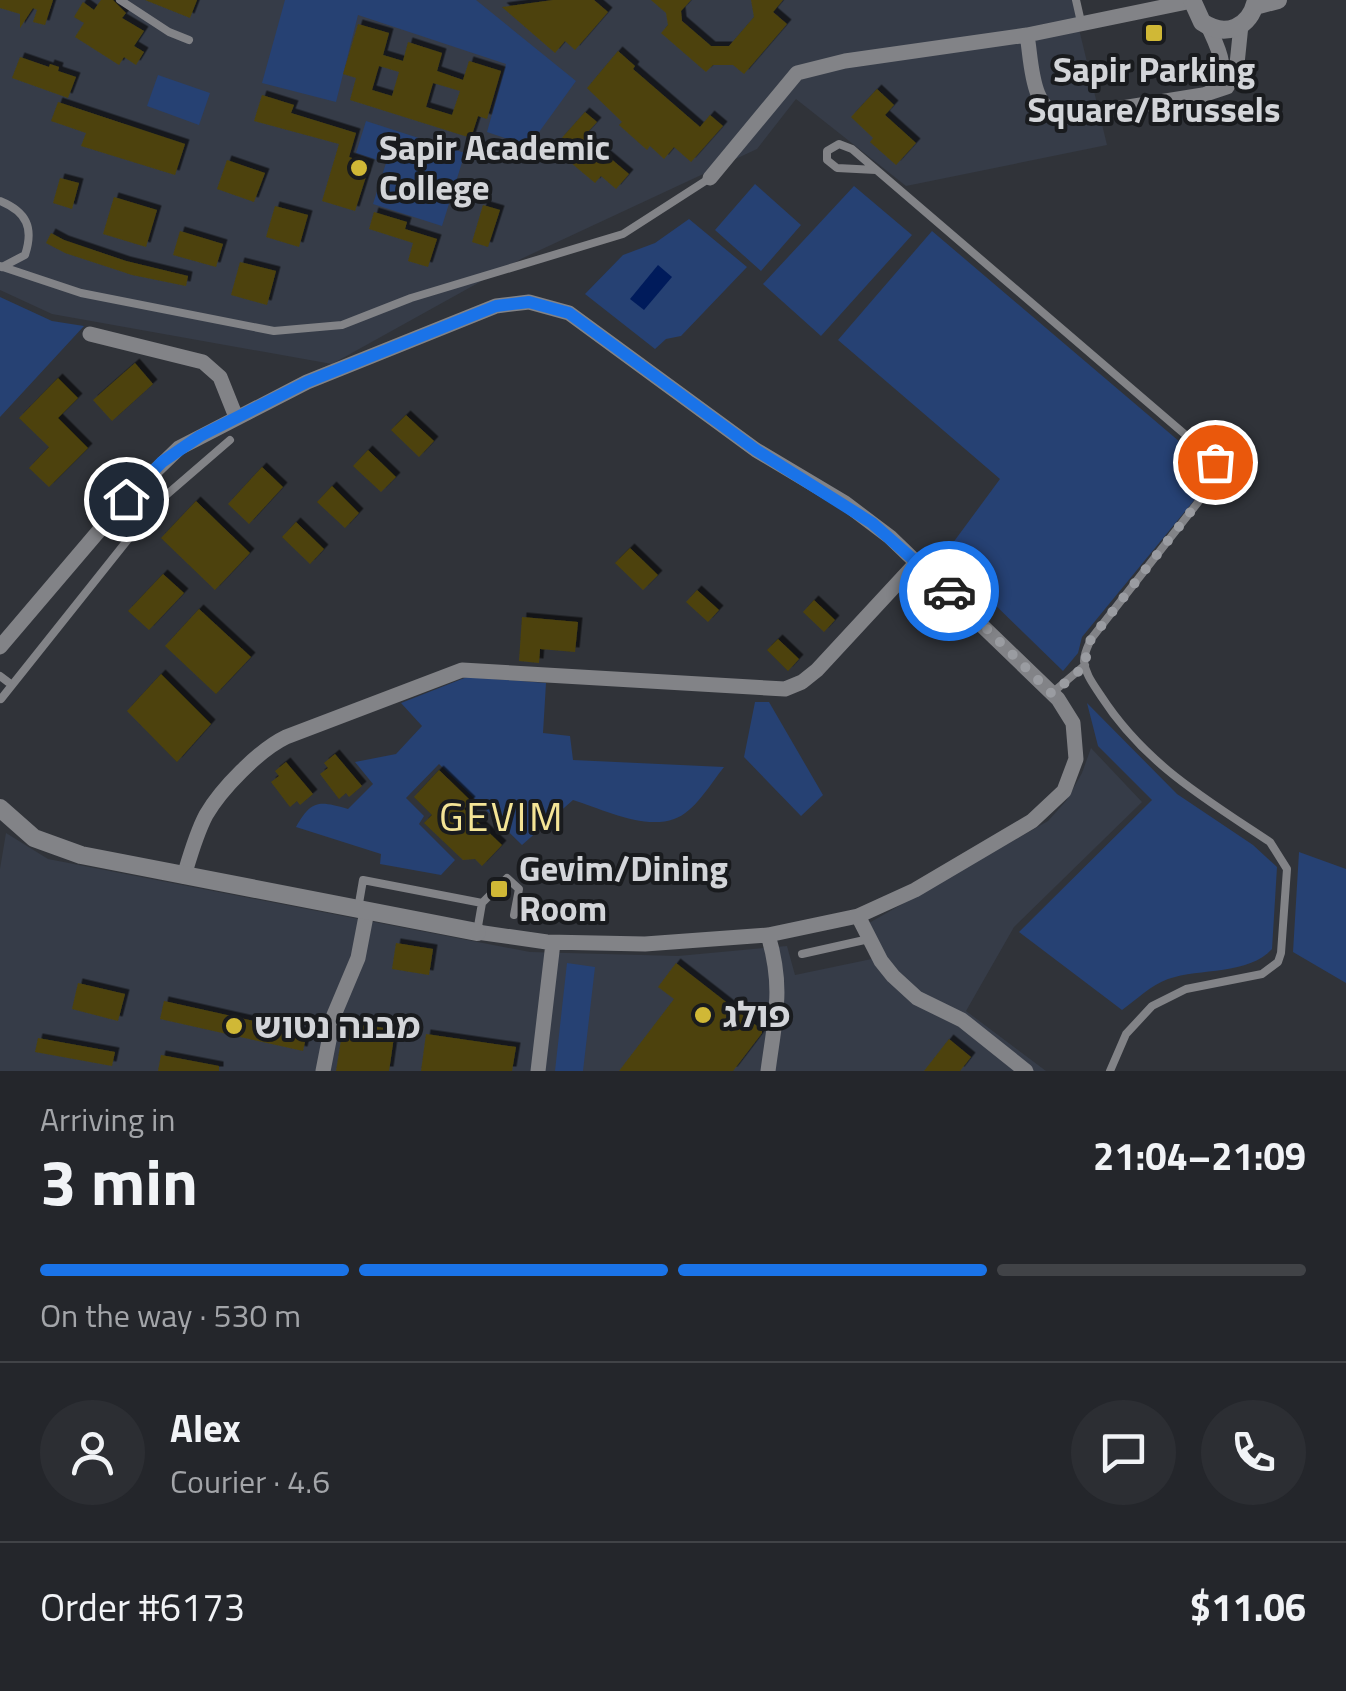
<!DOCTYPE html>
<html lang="en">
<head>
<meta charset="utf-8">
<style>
  body { margin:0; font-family:"Titillium Web","Noto Sans Hebrew",sans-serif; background:#2c2e33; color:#f1f3f6; height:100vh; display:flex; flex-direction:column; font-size:38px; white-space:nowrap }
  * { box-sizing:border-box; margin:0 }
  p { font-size:32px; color:#a3a5a9 }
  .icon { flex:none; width:55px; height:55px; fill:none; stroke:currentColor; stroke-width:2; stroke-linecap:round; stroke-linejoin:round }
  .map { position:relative; height:1071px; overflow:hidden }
  .side { display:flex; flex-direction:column; background:#24262b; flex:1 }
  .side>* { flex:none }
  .pin { position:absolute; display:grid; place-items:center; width:85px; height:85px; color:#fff; margin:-42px; border:5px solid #fff; border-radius:50%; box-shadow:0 2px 10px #0007 }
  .courier { position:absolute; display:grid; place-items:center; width:100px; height:100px; margin:-50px; border:8px solid #1a73e8; border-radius:50%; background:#fff; color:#222; box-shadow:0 2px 12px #0007 }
  .headline em { font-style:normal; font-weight:700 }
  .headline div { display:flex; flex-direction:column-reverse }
  .headline { display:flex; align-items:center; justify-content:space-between; height:170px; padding:0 40px }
  h1 { font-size:65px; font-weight:700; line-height:75px }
  .bar { display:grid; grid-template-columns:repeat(4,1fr); gap:15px 10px; align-content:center; height:120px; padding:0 40px }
  .bar i { height:12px; border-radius:8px; background:#414347 }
  .bar .active { background:#1a73e8 }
  .bar p { grid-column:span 4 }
  .line { display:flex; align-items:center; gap:25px; padding:0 40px; border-top:2px solid #414347 }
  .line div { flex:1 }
  .round { display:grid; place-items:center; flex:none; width:105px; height:105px; border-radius:52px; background:#2c2e33 }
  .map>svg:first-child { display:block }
  .built { fill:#363c48 }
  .green { fill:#264173 }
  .water { fill:#001b5b }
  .building { fill:#4d430d; fill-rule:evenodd; filter:url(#shadow) }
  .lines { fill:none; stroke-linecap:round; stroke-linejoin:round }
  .service { stroke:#828387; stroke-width:8 }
  .minor { stroke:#828387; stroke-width:15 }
  .tertiary { stroke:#828387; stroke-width:18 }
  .done { stroke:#9a9ca1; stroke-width:10; stroke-dasharray:0 18 }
  .route { stroke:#1a73e8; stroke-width:12 }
  .poi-dot { fill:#d0b836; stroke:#191b1e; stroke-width:4 }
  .labels { text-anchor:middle; stroke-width:8; stroke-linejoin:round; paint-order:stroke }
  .poi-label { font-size:35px; font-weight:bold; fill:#d3d5d9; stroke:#191b1e; text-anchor:start }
  .quarter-label { font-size:40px; letter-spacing:2.5px; fill:#f4e496; stroke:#191b1e }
</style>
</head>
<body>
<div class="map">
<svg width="1346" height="1071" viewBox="0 0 1346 1071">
  <defs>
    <filter id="shadow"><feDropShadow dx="4.5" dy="-4.5" stdDeviation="0" flood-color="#0009"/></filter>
  </defs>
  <rect width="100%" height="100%" fill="#303339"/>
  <path class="built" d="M0,0H1072L1107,145L906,186L796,99L757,149L523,258L332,364L52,314L0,290Z
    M1091,748L1142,802L1014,927L966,1011L1046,1071H0V869L6,833L48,859L530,952L678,956L787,946L795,975L886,956L869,923L1048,821L1066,801L1082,773Z"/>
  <path class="green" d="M285,0H476L576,81L529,146L487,132L506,64L358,15L336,102L262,83Z
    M158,75L210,93L199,125L147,106Z
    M366,121L465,153L442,226L373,204L386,163L356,153Z
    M755,184L801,225L761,271L715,230Z
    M854,186L912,235L821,336L763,284Z
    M689,219L747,267L681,336L666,339L655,349L585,294L623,255L655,243Z
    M932,231L1207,465L1205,487L1082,637L1078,653L1063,671L944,555L1000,479L838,340Z
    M0,297L52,321L84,326L0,417Z
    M467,677L546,683L543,733L570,736L573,760L724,767C711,783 694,813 674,819C644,830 602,809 573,800L522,845L439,764L406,798L424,816L419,824L455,860L441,875L380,864L381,854L296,827C312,799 319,801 348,809L373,784L355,762L396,754L422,726L401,703Z
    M755,702H769L823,795L801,816L744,757Z
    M1087,703L1177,794L1253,845L1277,867L1272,949C1249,975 1200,968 1168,979C1151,985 1136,1000 1122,1010L1019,932L1152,800L1098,746Z
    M1299,852L1346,869V983L1293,952Z
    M567,963L595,967L583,1071H555Z"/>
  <path class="water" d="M658,265L672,277L644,310L630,299Z"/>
  <path class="building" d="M0,0H53L45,25L33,22L37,10L33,8L20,28V14L0,8Z
    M101,0H113L126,13L122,18L144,31L134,46L144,52L136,65L124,57L119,65L75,37L84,23L74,17L83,2L94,10Z
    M145,0H197L190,18Z
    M553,0H594L608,12L575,50L565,41L555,53L502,7Z
    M651,0H691L681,11L682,21L711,46H729L754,17L751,0H783L773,12L787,24L744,74L733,65H713L706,72L661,33L668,25L666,13Z
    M358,24L389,33L383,55L403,61L408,42L442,53L437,71L463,80L469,61L501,71L487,119L478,116L471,138L350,100L356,78L343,74ZM379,66L399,72L392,96L372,90ZM433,83L460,91L452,115L426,107Z
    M618,51L635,66L633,69L700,127L710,115L723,126L691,162L674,147L664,159L650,146L647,150L619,125L622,122L587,88Z
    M20,57L49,67L50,64L59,67L58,71L76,77L68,98L12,78Z
    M877,89L894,105L885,115L916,143L896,165L870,142L873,138L851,117Z
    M262,95L294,105L291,113L356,133L349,157L370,164L355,211L322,201L339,144L254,121Z
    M58,102L185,144L175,175L81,146L86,133L51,121Z
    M585,112L597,122L584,136L629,174L616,189L601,176L595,183L570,162L577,155L560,140Z
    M227,160L265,173L254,202L217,189Z
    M60,178L79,183L72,209L53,203Z
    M114,197L157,210L146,247L103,234Z
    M483,205L500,210L488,247L472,242Z
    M275,206L308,215L299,247L266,237Z
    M374,212L407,222L405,229L437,239L428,267L408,261L413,243L369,229Z
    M180,231L223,244L216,267L173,255Z
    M51,233L64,240L126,261L188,276L186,286L132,275L65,253L46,243Z
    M240,262L276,271L267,305L231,295Z
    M135,363L153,384L112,421L93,400Z
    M58,378L78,398L58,418L88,448L49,487L29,468L49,447L19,418Z
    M406,415L434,441L419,457L391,430Z
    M368,450L396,477L381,492L353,466Z
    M262,467L283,487L249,524L228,504Z
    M332,486L359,513L345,528L317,502Z
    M196,501L250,553L215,590L161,538Z
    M296,522L324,549L310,564L282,537Z
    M630,548L658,575L643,590L615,563Z
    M163,574L184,593L149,630L128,611Z
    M697,590L719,610L708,622L686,602Z
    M814,600L835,620L824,632L803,612Z
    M199,609L251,657L216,694L165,646Z
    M522,617L578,622L575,652L540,649L539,663L519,661Z
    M778,639L799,659L788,671L767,650Z
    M161,674L211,724L177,762L127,711Z
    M335,754L362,786L349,797L346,793L339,799L320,774L328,768L324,763Z
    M286,762L313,794L300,805L297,801L290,807L271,782L279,776L275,771Z
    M439,770L471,801L464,809L502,845L482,866L475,859L463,860L424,823L432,815L414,797Z
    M396,943L433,949L429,975L392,969Z
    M676,963L762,1030V1033L733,1071H619L674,999L658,987Z
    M78,983L125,994L118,1021L72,1009Z
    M164,1001L307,1033L303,1051L160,1019Z
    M344,1021L395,1030L389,1071H336Z
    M426,1034L516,1047L512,1071H421Z
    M38,1038L115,1052L112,1066L35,1052Z
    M949,1039L971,1057L960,1071H924Z
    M161,1055L219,1066V1071H158Z"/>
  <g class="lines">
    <path class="service" d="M120,0L169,32L189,40
      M1076,0L1081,22
      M876,170L837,168L827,160V151L839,144L852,149L1209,455L1218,469L1210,487L1091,639C1088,646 1084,653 1084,661C1085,674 1094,685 1101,696C1145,764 1204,798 1270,842L1287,869L1281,953L1278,962L1262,974L1186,989L1152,1006L1126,1034L1110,1071
      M0,201C27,212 34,228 25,255L2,267
      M0,266L81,293L274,331L342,325L411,298L623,234L710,178
      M0,676L12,685
      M1052,693L1085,665
      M1,699L157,503L230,440
      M482,903L507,878L519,889L514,915
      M358,909L363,880L482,903L477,932
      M802,954L869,939"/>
    <path class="minor" d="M1208,26C1218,48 1232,72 1211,91
      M1027,35C1032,63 1030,113 1066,117L1203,95L1227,87L1237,64L1241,25
      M710,178L797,73L845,61L1027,35L1192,1
      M90,334L203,362L220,377L236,417
      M0,647L126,499L179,448L307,382L496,306L529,302L569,313L756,450L845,503L890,537L1058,699L1073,723L1076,759L1064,791L1032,821L915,890L858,916L768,935L645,944L547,942L477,932
      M184,876C190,856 196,834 206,815C221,789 259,750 286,737L462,670L785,689L802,682L817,670L918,561
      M858,916L881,961L893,976L917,998L962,1020L1026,1071
      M768,935C784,988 775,1018 768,1071
      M323,1071L334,1015L358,958L367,911
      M538,1071L553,943"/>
    <path class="tertiary" d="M1192,0L1202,22C1225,38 1250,28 1256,0
      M1255,6L1278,0
      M0,808L34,838L81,855L477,932"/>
  </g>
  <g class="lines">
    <path class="done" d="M949,591L1052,694L1086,665V651L1091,639L1210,487L1218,469L1215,462"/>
    <path class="route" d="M126,499L162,462L200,436L307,382L496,306L529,302L569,313L756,450L872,523L949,591"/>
  </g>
  <g class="poi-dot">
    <rect x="1144" y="23" width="20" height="20" rx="5"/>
    <circle cx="359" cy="168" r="10"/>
    <rect x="489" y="879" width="20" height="20" rx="5"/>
    <circle cx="703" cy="1015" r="10"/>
    <circle cx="234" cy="1026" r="10"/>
  </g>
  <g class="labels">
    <g class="poi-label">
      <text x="1154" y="82" text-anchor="middle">Sapir Parking<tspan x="1154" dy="40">Square/Brussels</tspan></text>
      <text x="379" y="160">Sapir Academic<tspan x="379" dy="40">College</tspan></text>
      <text x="519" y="881">Gevim/Dining<tspan x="519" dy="40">Room</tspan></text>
      <text x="723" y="1027">פולג</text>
      <text x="254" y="1038">מבנה נטוש</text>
    </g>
    <g class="quarter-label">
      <text x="502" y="831">GEVIM</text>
    </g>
  </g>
</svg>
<div class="pin" style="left:1215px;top:462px;background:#ea580c"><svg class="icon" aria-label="bag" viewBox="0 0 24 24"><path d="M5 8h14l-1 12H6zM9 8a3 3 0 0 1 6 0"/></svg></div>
<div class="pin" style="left:126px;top:499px;background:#1f2937"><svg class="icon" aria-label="home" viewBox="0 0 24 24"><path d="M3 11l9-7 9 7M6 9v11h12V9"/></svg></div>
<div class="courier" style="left:949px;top:591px"><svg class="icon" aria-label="car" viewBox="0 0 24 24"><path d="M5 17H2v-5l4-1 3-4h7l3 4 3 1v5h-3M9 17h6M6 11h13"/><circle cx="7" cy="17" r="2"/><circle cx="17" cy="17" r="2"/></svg></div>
</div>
<section class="side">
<div class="headline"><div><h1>3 min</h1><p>Arriving in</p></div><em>21:04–21:09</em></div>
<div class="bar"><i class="active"></i><i class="active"></i><i class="active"></i><i></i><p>On the way · 530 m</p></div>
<div class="line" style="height:180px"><a class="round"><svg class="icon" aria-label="person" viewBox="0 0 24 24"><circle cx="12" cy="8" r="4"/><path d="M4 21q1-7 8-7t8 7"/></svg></a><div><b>Alex</b><p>Courier · 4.6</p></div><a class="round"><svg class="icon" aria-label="chat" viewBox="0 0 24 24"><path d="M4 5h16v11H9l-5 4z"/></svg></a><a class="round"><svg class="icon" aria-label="phone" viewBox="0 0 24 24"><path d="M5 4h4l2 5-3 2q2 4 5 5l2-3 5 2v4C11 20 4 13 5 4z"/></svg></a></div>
<div class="line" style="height:130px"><div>Order #6173</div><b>$11.06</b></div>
</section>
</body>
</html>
